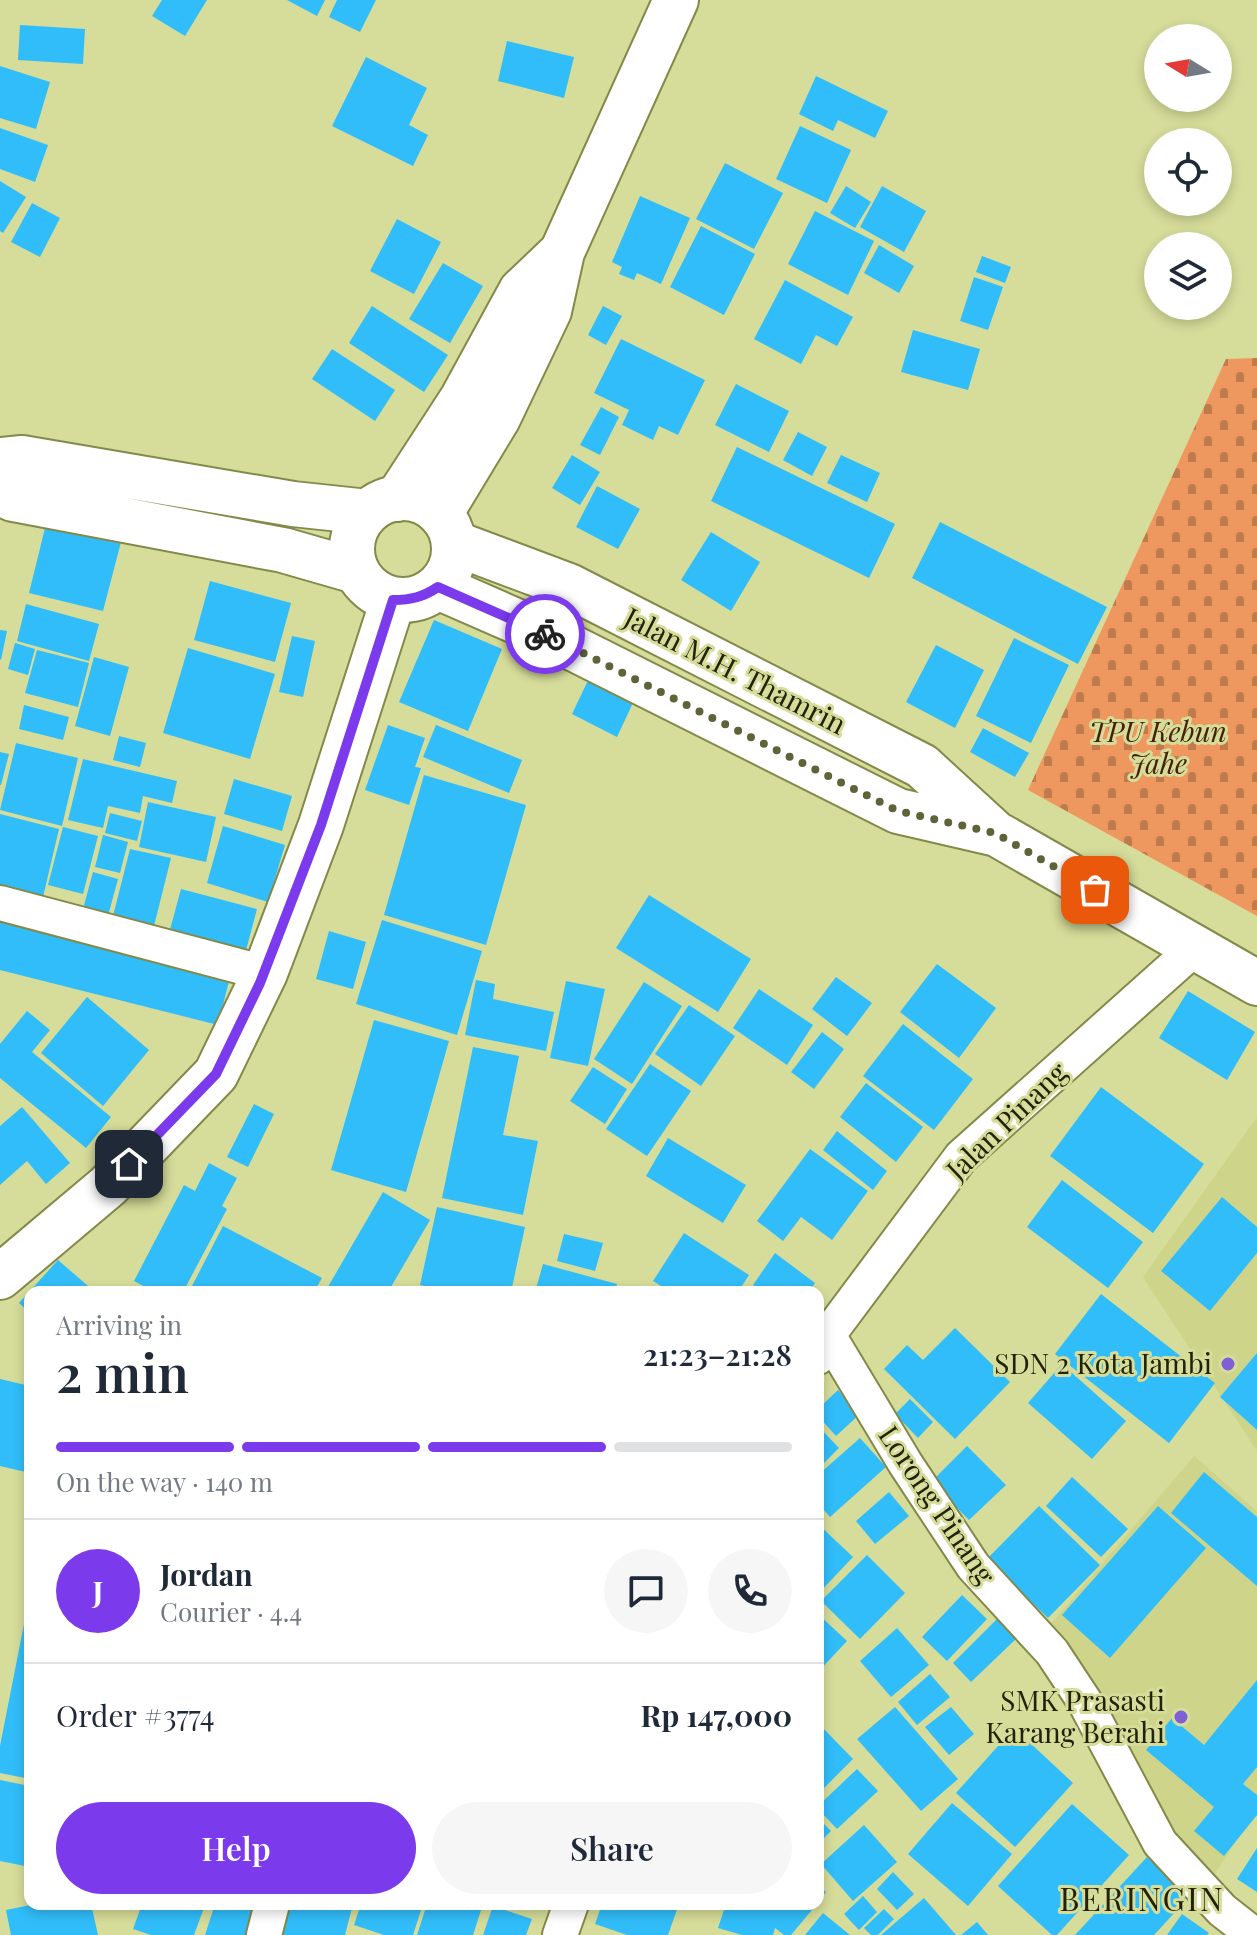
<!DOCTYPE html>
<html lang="en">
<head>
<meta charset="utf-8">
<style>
  body { margin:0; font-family:"Playfair Display",serif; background:#f6f6f7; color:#1f2937; height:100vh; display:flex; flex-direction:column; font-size:30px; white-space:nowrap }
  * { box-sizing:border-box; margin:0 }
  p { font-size:26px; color:#747a83 }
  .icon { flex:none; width:44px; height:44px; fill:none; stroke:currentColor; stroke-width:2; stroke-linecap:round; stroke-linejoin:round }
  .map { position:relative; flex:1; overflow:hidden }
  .panel { position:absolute; left:24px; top:1286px; width:800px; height:624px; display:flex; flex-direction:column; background:#fff; border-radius:16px; box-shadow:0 4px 12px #0003 }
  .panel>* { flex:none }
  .needle { width:52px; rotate:281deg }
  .fabs { position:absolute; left:1144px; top:24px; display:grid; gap:16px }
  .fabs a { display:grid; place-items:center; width:88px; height:88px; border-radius:50%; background:#fff; box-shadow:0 4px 12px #0003; font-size:40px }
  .pin { position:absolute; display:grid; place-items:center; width:68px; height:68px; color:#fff; margin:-34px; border-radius:16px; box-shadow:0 4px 12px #0006 }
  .courier { position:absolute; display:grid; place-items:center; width:80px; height:80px; margin:-40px; border:6px solid #7c3aed; border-radius:50%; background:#fff; color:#222; box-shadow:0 2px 10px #0007 }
  .overview em { font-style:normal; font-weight:600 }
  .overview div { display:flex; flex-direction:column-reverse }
  .overview { display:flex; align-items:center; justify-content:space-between; height:136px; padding:0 32px }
  h1 { font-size:52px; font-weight:600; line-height:60px }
  .bar { display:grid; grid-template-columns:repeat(4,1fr); gap:12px 8px; align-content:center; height:96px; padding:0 32px }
  .bar i { height:10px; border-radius:6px; background:#e0e1e3 }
  .bar .current { background:#7c3aed }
  .bar p { grid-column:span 4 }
  .line { display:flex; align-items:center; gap:20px; padding:0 32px; border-top:2px solid #e0e1e3 }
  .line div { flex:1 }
  .round { display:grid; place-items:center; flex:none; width:84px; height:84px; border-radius:42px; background:#f6f6f7 }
  .action { display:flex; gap:16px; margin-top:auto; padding:16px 32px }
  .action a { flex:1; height:92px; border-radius:48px; background:#7c3aed; color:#fff; font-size:32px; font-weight:600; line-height:92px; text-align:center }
  .action a+a { background:#f6f6f7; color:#1f2937 }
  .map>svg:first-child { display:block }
  .built { fill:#ced58a }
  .cemetery { fill:url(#cemetery-stones) }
  .building { fill:#31bdf9 }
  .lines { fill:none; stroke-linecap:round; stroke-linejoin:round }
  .street-casing { stroke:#848949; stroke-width:38 }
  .secondary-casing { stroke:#848949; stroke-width:48 }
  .highway-casing { stroke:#848949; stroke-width:48 }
  .street { stroke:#fff; stroke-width:34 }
  .secondary { stroke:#fff; stroke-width:44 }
  .highway { stroke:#fff; stroke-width:44 }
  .done { stroke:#60633a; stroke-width:8; stroke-dasharray:0 14.4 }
  .route { stroke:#7c3aed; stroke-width:10 }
  .poi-dot { fill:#805ed8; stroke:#d6dc99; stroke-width:3 }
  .labels { text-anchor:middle; stroke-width:6; stroke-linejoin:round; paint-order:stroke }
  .street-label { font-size:28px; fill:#212207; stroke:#d6dc99 }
  .park-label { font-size:28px; font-style:italic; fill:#452004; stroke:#d6dc99 }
  .poi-label { font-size:28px; fill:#212207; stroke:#d6dc99; text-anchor:end }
  .quarter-label { font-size:32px; letter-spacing:2px; fill:#212207; stroke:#d6dc99 }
</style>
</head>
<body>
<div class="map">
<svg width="1257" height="1935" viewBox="0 0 1257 1935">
  <defs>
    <pattern id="cemetery-stones" width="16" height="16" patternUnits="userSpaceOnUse" patternTransform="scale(2)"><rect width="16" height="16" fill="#ee975f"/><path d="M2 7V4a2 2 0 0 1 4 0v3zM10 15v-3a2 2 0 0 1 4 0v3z" fill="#c07b4c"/></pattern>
  </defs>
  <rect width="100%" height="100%" fill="#d6dc99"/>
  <path class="built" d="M1257,1117V1451L1143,1277Z
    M1194,1456L1257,1511V1809L1207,1886L1050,1625Z"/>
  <path class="cemetery" d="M1257,358V916L1028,790L1226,359Z"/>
  <path class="building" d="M162,0H207L185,36L152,16Z
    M287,0H325L317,16Z
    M337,0H376L360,32L329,17Z
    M20,25L85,29L83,64L18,60Z
    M507,41L574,57L564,98L498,81Z
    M366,57L427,88L409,125L428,135L413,166L332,126Z
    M0,66L50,82L36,129L0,118Z
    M816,76L888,111L875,138L838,120L833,131L799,114Z
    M800,126L851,150L827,203L776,179Z
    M0,128L48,145L35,182L0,169Z
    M725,163L783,193L754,249L696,219Z
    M0,181L26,197L3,233L0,231Z
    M846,186L871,202L855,228L830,213Z
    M882,186L926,211L904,252L860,227Z
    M640,196L690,218L661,284L637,273L634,280L619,274L622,267L612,262Z
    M32,203L60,218L40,257L11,242Z
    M815,211L874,241L848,295L788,264Z
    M397,219L441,242L414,294L370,271Z
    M701,226L755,254L724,315L670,287Z
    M879,245L914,266L899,293L864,273Z
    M982,256L1011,267L1005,283L976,272Z
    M443,263L483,286L450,343L409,319Z
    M974,277L1003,287L988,330L960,321Z
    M785,280L853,317L837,346L816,335L801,364L754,339Z
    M372,306L448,355L424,392L349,343Z
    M603,306L622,316L606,345L588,335Z
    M913,330L980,349L968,390L901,372Z
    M621,339L705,380L678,435L659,426L653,440L622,425L629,410L594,393Z
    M332,349L395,390L375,421L312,379Z
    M736,384L789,411L769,452L715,425Z
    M601,407L619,417L600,455L580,445Z
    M798,432L827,447L812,476L783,460Z
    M737,447L895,524L869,578L711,501Z
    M572,455L600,472L580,505L552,488Z
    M841,455L880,473L867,502L827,483Z
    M597,486L640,509L618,549L576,527Z
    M940,522L1107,607L1078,664L912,578Z
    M46,524L121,542L103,611L29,593Z
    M711,532L760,562L731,611L681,580Z
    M210,581L291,603L275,662L194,640Z
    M26,604L99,624L89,661L17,641Z
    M434,620L502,649L468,731L399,702Z
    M0,630L7,631L1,660L0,659Z
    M292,636L315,641L303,697L279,692Z
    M1014,638L1069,665L1031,743L976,716Z
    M15,643L35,649L28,675L8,669Z
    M936,645L984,670L955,728L906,702Z
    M188,648L275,674L250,759L163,733Z
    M37,650L89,663L78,707L25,693Z
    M94,657L129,667L110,736L75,726Z
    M593,670L638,692L617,737L572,714Z
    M24,705L69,717L63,740L19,729Z
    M388,725L425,738L415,767L421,768L409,805L365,790Z
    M436,725L522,760L509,793L423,757Z
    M983,728L1029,753L1015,777L970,752Z
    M119,736L146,743L140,767L113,760Z
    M16,743L78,758L62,826L0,810Z
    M0,752L9,754L1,785H0Z
    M83,759L177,781L172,803L143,796L140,813L108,806L103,828L68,820Z
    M424,775L526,805L486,945L384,915Z
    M234,779L292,796L282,831L224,814Z
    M148,802L216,817L206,862L139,847Z
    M110,813L142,821L137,841L105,833Z
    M0,814L59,829L43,897L0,887Z
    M223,826L285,845L268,902L207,883Z
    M63,827L98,836L83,894L48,885Z
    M103,835L128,842L120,873L95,867Z
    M130,849L171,858L154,926L113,916Z
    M93,872L118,879L108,916L83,909Z
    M181,889L257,909L244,958L168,937Z
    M649,895L751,959L718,1012L616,948Z
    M0,911L232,969L218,1025L0,970Z
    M382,920L482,951L457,1035L356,1004Z
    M329,931L366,942L353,989L316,979Z
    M937,964L996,1008L959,1058L900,1012Z
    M836,977L872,1003L847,1036L812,1009Z
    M476,980L495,984L493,999L554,1012L546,1051L465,1035Z
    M566,981L605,989L588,1066L550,1058Z
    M644,982L682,1006L632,1084L594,1059Z
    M759,989L813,1025L787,1065L733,1028Z
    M1188,991L1255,1032L1227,1080L1159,1038Z
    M87,997L149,1050L103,1106L41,1053Z
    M689,1005L735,1036L701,1086L655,1054Z
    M27,1011L50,1030L32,1052L111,1117L86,1148L0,1078V1044Z
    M374,1020L449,1041L406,1192L331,1170Z
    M903,1024L973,1079L934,1130L863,1076Z
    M822,1032L844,1049L814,1089L791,1072Z
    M473,1047L519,1056L503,1135L538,1141L523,1215L442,1198Z
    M650,1064L691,1091L647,1156L606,1129Z
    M593,1067L627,1089L605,1124L570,1101Z
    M866,1083L923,1127L896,1162L840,1117Z
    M1101,1087L1204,1164L1153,1233L1050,1156Z
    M254,1104L274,1114L248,1167L227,1157Z
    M22,1107L70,1163L46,1184L27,1161L0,1185V1126Z
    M837,1131L887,1171L873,1190L823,1150Z
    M668,1138L746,1185L723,1223L646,1176Z
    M810,1149L868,1191L832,1240L801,1217L783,1241L757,1221Z
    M209,1163L237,1178L222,1206L227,1209L183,1292H155L134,1281L184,1185L195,1191Z
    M1062,1180L1143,1242L1108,1288L1027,1227Z
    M383,1192L430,1220L388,1292H325Z
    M1222,1197L1257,1227V1253L1210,1311L1161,1271Z
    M437,1207L525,1227L511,1292H451L420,1285Z
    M223,1226L322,1278L314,1292H204L192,1286Z
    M684,1233L749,1275L738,1292H671L653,1281Z
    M564,1234L603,1243L595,1271L557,1261Z
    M775,1253L815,1283L809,1292H764L753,1285Z
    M58,1260L95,1292H30V1313L19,1303Z
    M543,1264L617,1284L615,1292H535Z
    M1101,1294L1215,1383L1169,1443L1055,1354Z
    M955,1328L1010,1382L955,1439L884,1369L907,1345L923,1360Z
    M1257,1353V1430L1220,1397Z
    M1062,1364L1126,1421L1092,1459L1028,1403Z
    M0,1379L30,1386V1473L0,1466Z
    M838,1390L860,1414L836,1436L818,1416V1409Z
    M910,1399L933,1422L918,1438L895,1414Z
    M818,1426L839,1448L818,1469Z
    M860,1438L886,1467L830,1517L818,1503V1475Z
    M967,1446L1006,1485L969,1520L931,1482Z
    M1204,1472L1257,1517V1586L1171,1513Z
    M1072,1477L1128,1529L1101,1557L1046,1506Z
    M889,1492L909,1516L875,1544L856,1521Z
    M1039,1506L1100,1565L1048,1618L987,1559Z
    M1158,1506L1206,1548L1110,1658L1062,1615Z
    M818,1524L853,1557L818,1594Z
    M867,1555L905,1593L860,1639L821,1601Z
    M962,1595L987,1619L947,1661L922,1637Z
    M818,1614L847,1641L818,1672Z
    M999,1617L1018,1637L971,1682L953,1663Z
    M24,1624L30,1625V1779L0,1773V1746Z
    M897,1628L929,1665L891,1697L860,1661Z
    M930,1674L950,1697L917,1725L898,1702Z
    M1257,1680V1767L1243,1784L1257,1795V1815L1224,1856L1194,1831L1214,1807L1146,1750L1172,1718L1204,1745Z
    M895,1707L958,1779L921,1811L857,1739Z
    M951,1707L974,1734L949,1755L925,1727Z
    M818,1723L853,1759L818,1794Z
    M1014,1728L1073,1783L1015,1847L956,1793Z
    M857,1769L878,1791L837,1829L818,1809V1806Z
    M0,1780L30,1786V1844L25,1866L0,1861Z
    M952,1803L1012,1854L968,1906L908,1854Z
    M1072,1804L1129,1855L1057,1935H1052L998,1886Z
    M818,1818L831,1831L818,1844Z
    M864,1825L897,1862L853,1901L821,1864Z
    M1257,1848V1892L1237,1879Z
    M1147,1857L1189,1897L1154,1935H1075Z
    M893,1872L914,1894L897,1910L877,1889Z
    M818,1885L826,1892L818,1902Z
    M863,1896L877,1912L859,1930L844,1914Z
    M924,1898L956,1935H881Z
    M35,1904H91L98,1935H11L6,1910Z
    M142,1904H194L204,1908L194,1935H151L133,1929Z
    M215,1904H268L258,1935H205Z
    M282,1904H353L345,1935H274Z
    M361,1904H423L413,1935H384L354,1925Z
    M427,1904H483L473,1935H417Z
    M602,1904H679L668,1935H627L595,1924Z
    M726,1904H817L791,1935H784L775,1928L773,1935H742L718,1928Z
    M493,1906L532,1919L526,1935H483Z
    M884,1909L894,1919L878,1935H871L864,1928Z
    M823,1913L850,1935H805Z
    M1182,1914L1209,1933L1207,1935H1167Z
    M977,1922L988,1935H961Z"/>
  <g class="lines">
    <defs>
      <path id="street" d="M0,903L265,973
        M828,1335L905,1463L973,1566L1052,1652L1085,1702L1160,1843L1222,1910L1254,1935
        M818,1357L828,1335L961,1157L1195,948
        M264,1935L272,1904
        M560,1935L571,1904"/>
      <path id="secondary" d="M397,499L462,399L521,291L562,252
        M440,514L498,418L549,311L562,252L676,0
        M0,1277L108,1186L216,1074L265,973L321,825L393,600"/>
      <path id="highway" d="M0,460L22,458L293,504L368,512
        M0,493L13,499L283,550L356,571
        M352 549a51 51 0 1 1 102 0a51 51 0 1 1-102 0Z
        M454,543L569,586L922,766L995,833L1257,983
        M438,587L543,633L898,811L993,833"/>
    </defs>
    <use href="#street" class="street-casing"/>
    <use href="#secondary" class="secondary-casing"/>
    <use href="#highway" class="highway-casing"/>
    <use href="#street" class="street"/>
    <use href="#secondary" class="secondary"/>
    <use href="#highway" class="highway"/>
  </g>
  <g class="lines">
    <path class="done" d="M545,634L898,811L995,833L1095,890"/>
    <path class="route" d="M129,1164L216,1074L260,983L321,825L393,600C411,600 423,597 438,587L545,634"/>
  </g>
  <g class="poi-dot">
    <circle cx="1228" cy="1364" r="8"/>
    <circle cx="1181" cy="1717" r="8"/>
  </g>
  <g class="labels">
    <g class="street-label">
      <text transform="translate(735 671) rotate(27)" y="10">Jalan M.H. Thamrin</text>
      <text transform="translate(1007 1121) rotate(-44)" y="10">Jalan Pinang</text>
      <text transform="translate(937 1505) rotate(56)" y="10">Lorong Pinang</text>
    </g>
    <g class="park-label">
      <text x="1158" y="742">TPU Kebun<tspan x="1158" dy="32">Jahe</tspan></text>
    </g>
    <g class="poi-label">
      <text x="1212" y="1374">SDN 2 Kota Jambi</text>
      <text x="1165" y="1711">SMK Prasasti<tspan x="1165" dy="32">Karang Berahi</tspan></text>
    </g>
    <g class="quarter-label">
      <text x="1142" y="1911">BERINGIN</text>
    </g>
  </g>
</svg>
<div class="fabs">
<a><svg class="needle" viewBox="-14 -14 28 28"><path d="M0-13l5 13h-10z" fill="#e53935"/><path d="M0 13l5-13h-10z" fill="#747a83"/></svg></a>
<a><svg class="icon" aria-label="locate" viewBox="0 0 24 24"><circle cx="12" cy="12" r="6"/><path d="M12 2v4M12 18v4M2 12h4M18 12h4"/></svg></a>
<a><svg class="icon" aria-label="layers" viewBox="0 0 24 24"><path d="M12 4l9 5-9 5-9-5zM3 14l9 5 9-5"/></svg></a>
</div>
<div class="pin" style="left:1095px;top:890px;background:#ea580c"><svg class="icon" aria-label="bag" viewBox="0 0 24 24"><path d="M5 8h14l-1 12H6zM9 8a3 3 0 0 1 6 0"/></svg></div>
<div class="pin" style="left:129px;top:1164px;background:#1f2937"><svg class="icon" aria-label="home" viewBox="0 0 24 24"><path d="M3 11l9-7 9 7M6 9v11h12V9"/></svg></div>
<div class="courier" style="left:545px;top:634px"><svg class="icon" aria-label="bike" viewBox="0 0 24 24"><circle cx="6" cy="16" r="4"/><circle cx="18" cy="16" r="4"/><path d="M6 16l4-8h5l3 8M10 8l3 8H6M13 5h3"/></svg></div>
<section class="panel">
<div class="overview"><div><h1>2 min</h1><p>Arriving in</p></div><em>21:23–21:28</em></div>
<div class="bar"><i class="current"></i><i class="current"></i><i class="current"></i><i></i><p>On the way · 140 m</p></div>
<div class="line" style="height:144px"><b class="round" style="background:#7c3aed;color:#fff">J</b><div><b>Jordan</b><p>Courier · 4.4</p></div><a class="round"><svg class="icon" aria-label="chat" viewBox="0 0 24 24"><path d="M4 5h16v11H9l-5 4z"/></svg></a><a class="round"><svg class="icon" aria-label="phone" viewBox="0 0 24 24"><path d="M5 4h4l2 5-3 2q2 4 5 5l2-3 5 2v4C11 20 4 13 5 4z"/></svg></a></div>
<div class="line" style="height:104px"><div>Order #3774</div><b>Rp 147,000</b></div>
<div class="action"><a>Help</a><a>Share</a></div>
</section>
</div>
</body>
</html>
